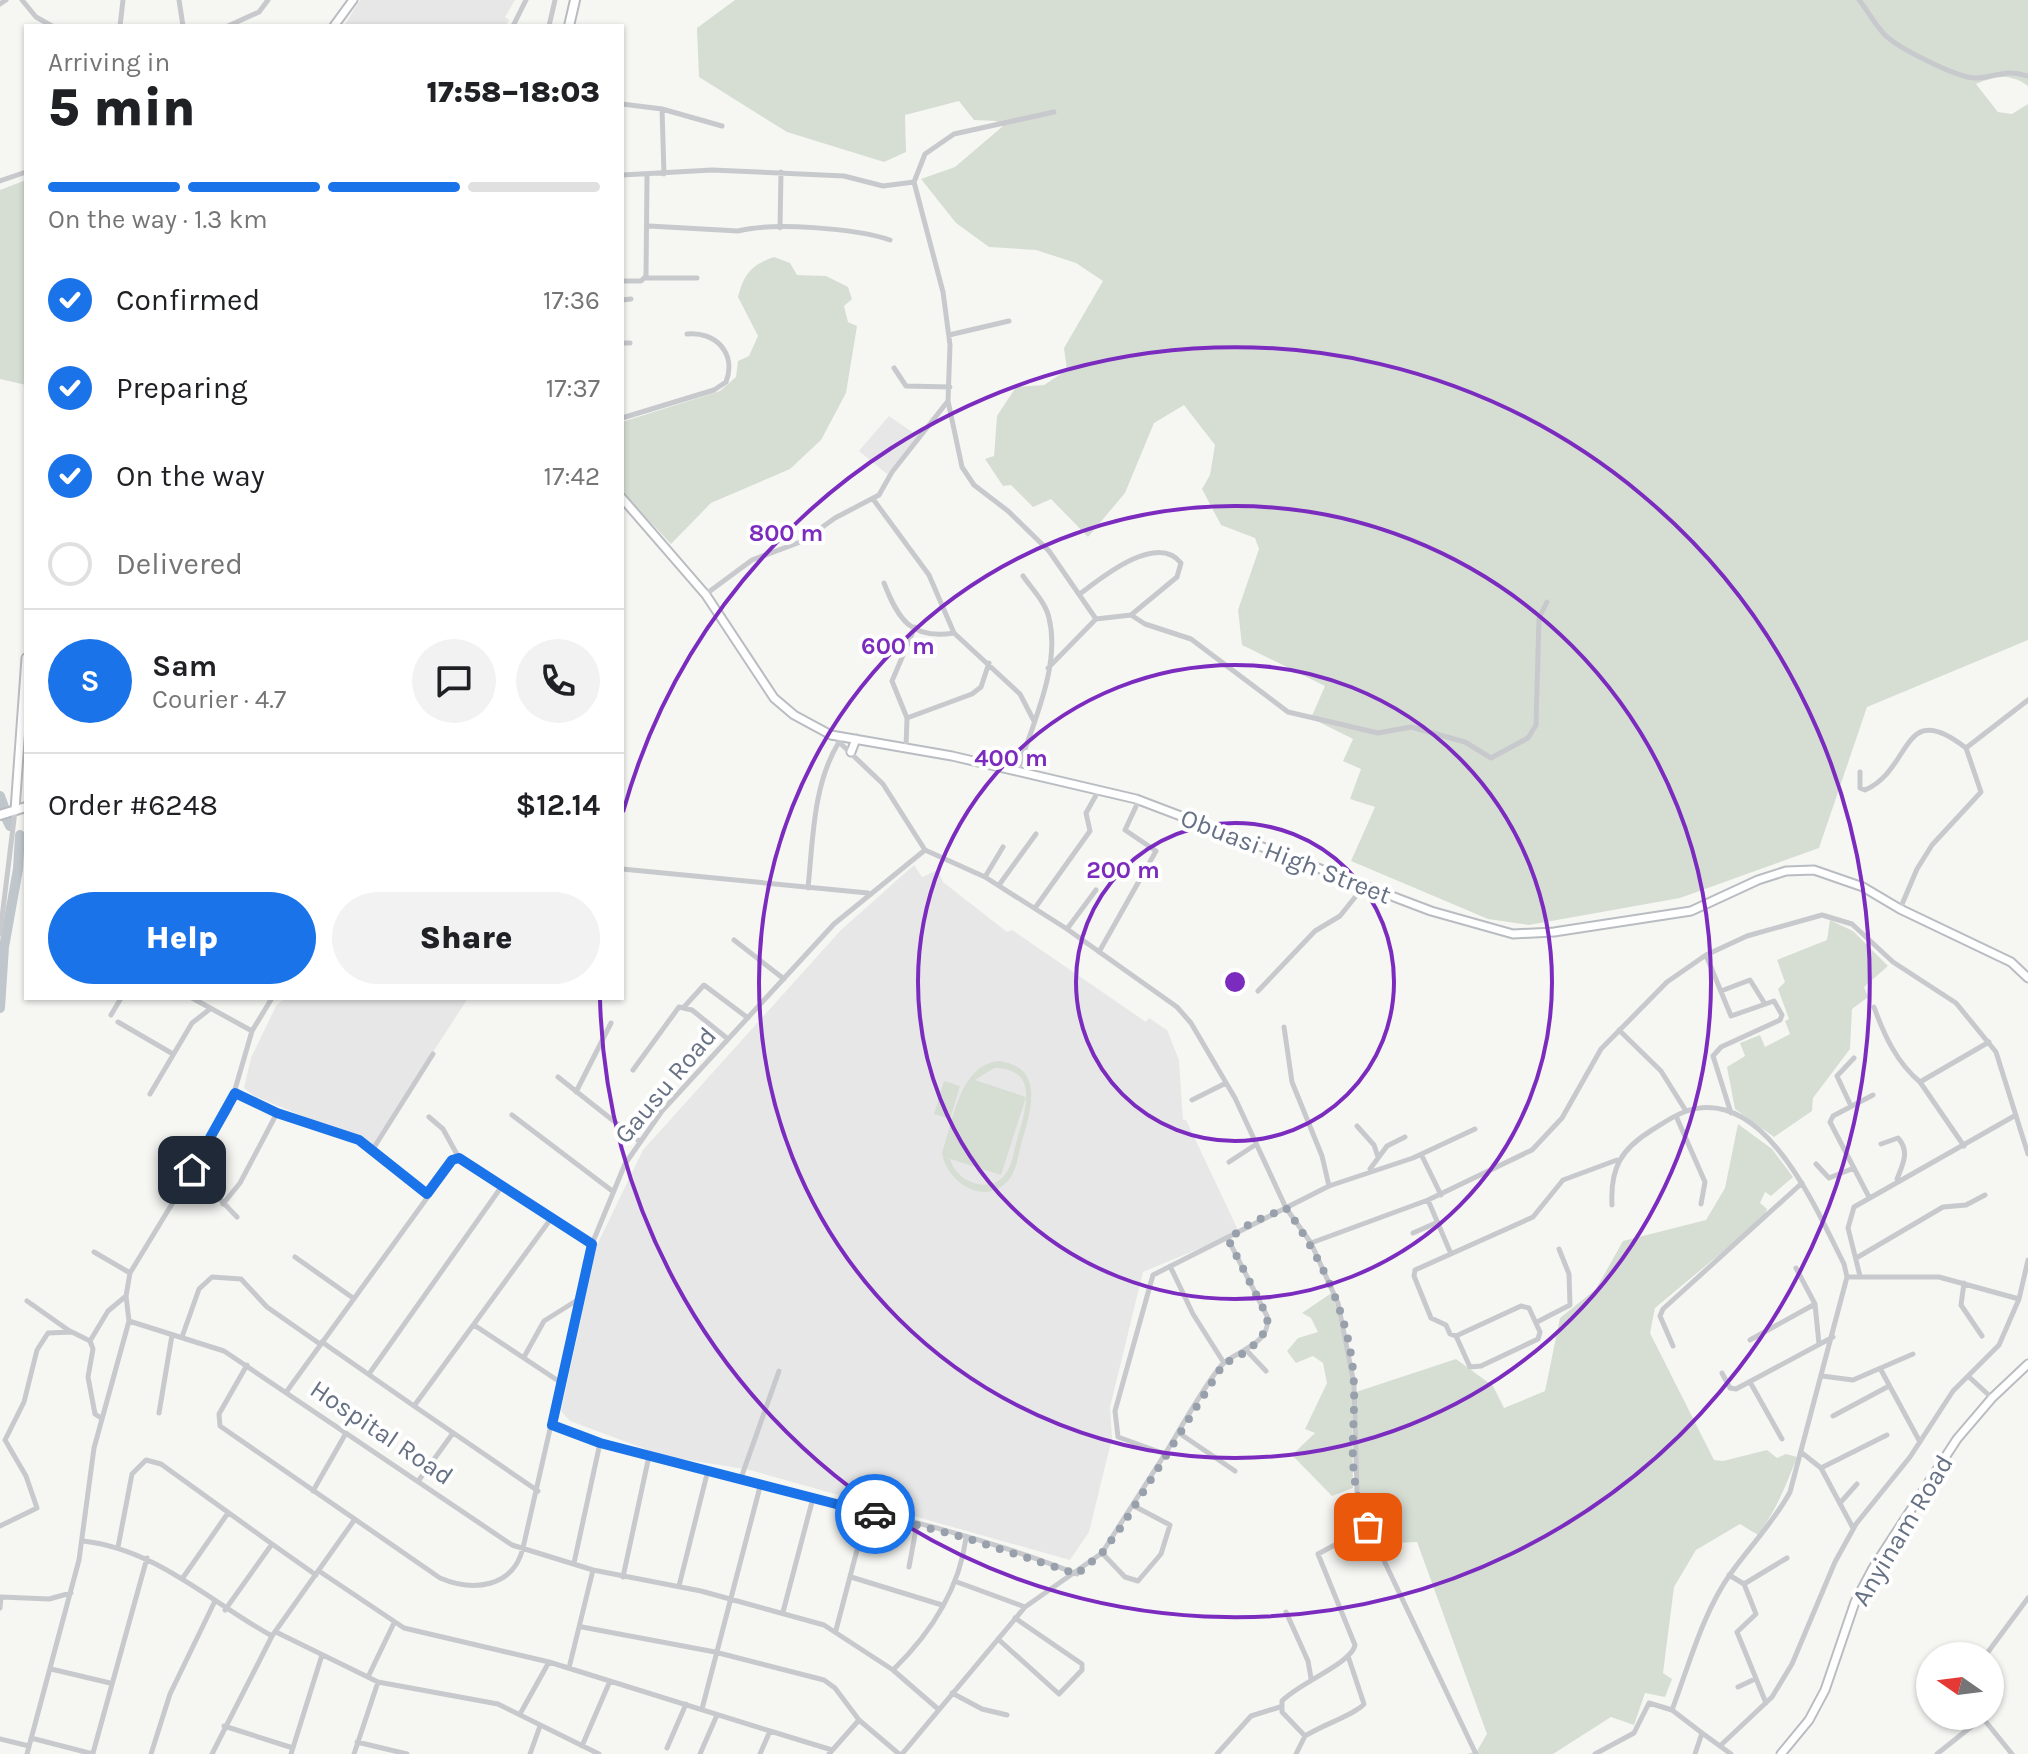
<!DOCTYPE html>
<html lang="en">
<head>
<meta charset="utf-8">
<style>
  body { margin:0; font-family:Karla,sans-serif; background:#f2f2f2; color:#202124; height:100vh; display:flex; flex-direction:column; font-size:30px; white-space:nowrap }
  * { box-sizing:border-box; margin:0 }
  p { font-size:26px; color:#757577 }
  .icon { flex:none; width:44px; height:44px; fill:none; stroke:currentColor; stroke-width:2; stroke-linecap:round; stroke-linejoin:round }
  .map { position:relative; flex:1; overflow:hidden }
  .drawer { position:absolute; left:24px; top:24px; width:600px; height:976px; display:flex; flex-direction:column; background:#fff; border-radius:0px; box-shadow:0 2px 6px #0004 }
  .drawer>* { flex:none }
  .needle { width:52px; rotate:284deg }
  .controls { position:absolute; left:1916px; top:1642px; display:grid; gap:16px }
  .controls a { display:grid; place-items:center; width:88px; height:88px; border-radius:50%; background:#fff; box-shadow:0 2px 6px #0004; font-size:40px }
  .pin { position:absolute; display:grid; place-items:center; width:68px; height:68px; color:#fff; margin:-34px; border-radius:16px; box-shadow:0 4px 12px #0006 }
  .courier { position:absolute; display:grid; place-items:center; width:80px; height:80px; margin:-40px; border:6px solid #1a73e8; border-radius:50%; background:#fff; color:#222; box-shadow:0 2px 10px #0007 }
  .overview em { font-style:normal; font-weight:800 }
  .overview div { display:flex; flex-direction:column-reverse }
  .overview { display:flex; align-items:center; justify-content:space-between; height:136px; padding:0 24px }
  h1 { font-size:52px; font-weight:800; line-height:60px }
  .bar { display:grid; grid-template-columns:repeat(4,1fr); gap:12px 8px; align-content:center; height:96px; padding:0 24px }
  .bar i { height:10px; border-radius:6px; background:#e0e0e0 }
  .bar .on { background:#1a73e8 }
  .bar p { grid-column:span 4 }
  .line { display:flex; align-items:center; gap:20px; padding:0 24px; border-top:2px solid #e0e0e0 }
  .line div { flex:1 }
  .round { display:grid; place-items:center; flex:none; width:84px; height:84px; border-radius:42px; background:#f2f2f2 }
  ol { padding:0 24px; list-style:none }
  li { display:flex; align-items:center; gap:24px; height:88px }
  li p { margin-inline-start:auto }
  li .icon { padding:8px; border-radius:50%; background:#1a73e8; color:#fff; stroke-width:4 }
  li:last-child { color:#757577 }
  li i { width:44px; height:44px; border:4px solid #e0e0e0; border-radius:50% }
  .action { display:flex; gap:16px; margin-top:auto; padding:16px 24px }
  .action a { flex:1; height:92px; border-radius:48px; background:#1a73e8; color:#fff; font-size:32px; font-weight:800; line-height:92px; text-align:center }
  .action a+a { background:#f2f2f2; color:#202124 }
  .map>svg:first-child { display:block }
  .built { fill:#e7e7e7 }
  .green { fill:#d6ded4; fill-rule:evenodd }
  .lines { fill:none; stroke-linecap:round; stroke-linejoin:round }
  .river { stroke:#bfc7cc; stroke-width:10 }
  .secondary-casing { stroke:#b9bcc1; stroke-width:11 }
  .primary-casing { stroke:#b7babf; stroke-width:12 }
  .street { stroke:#c7c9cd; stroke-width:5 }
  .secondary { stroke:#fff; stroke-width:7 }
  .primary { stroke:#fff; stroke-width:8 }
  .done { stroke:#98a0ab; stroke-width:8; stroke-dasharray:0 14.4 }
  .route { stroke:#1a73e8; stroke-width:10 }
  .ring { fill:none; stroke:#7b2cbf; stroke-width:4 }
  .labels { text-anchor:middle; stroke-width:8; stroke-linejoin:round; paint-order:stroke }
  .street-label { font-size:26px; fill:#667184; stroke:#fff }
  .centre { fill:#7b2cbf; stroke:#fff; stroke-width:4 }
  .ring-label { font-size:24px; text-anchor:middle; font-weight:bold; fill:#7b2cbf; stroke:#fff; stroke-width:8; stroke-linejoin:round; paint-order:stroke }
</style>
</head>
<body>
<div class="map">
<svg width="2028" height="1754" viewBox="0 0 2028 1754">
  <rect width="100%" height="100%" fill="#f6f7f3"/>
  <path class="built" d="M360,0H515L505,17L509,20L506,26H344Z
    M889,416L918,436L887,474L859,451Z
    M914,865L922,877L938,870L943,882L1007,932L1012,930L1146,1022L1149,1018L1167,1030L1179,1060L1183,1120H1186L1239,1232L1143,1272L1110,1407L1112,1438L1089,1532L1070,1560L750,1470L664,1456L570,1421L561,1411L597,1245L643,1150L841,930Z
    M285,998H468L373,1145L254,1096L244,1088L251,1058L276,1006Z"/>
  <path class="green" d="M735,0H2028V86C2010,73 1996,76 1976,84L1998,112L2012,114L2028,104V640L1867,707L1819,848L1680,898L1529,925L1488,919L1351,861L1375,807L1350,799L1361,769L1343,761L1353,739L1311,718L1325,686L1242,645L1238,610L1259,549L1255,538L1221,525L1202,489L1210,475L1215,445L1184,405L1154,423L1125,493L1088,537L1051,499L1033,507L1011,485L1003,486L985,459L994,456L997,416L1016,387L1044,385L1067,370L1064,348L1103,281L1076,263L1036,250L989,247L956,223L921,179L955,167L1003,126L996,121L974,120L959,101L905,115L906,152L884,162L787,132L699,77L697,28Z
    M26,180V385L0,379V190Z
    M774,257L790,263L797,275L826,276L848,287L852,299L844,306L848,322L857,326L846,393L821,440L790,469L711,503L671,544L622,492V422L720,391L736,377L738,361L749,356L758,336L738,297C744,274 751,265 774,257Z
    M1830,920L1853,931L1888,966L1864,987L1868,997L1852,1009L1850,1049L1813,1098L1812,1111L1774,1137L1735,1109L1727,1067L1745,1056L1740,1043L1760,1035L1765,1047L1790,1034L1785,1021L1789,1019L1778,989L1785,982L1777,960L1827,940Z
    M999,1061C1045,1067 1031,1110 1022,1141C1019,1152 1017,1167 1011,1177C988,1209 947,1184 942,1153C953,1122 959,1065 999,1061ZM994,1068C1041,1068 1025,1111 1017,1140C1014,1149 1013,1161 1008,1170C994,1197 956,1183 950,1159L1001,1175L1026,1097L975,1080Z
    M944,1081L960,1086L950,1119L934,1114Z
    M1738,1124L1772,1149L1793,1177L1771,1196L1765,1192L1760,1203L1767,1209L1764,1217L1655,1308L1650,1333L1714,1460L1723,1461L1767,1450L1777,1458L1786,1454L1797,1457C1786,1485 1776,1511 1758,1535L1740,1524L1696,1550L1674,1587L1663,1673L1672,1679L1665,1697L1645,1693L1634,1725L1611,1717L1553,1754H1467L1477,1751L1487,1734L1417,1542L1397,1543L1386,1550L1359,1489L1356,1392L1456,1359L1493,1386L1504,1408L1545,1391L1560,1318L1596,1289L1623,1241L1706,1220L1725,1188Z
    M1333,1292L1352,1383L1353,1488L1332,1496L1292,1455L1315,1433L1305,1429L1327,1383L1323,1363L1313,1356L1296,1363L1287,1351L1298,1338L1318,1332L1311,1318L1302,1313Z"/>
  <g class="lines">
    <path class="river" d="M0,796L4,807
      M7,820L10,826
      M0,1008L4,947L18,869L20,835"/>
    <defs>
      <path id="secondary" d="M334,26L353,0
        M622,498L706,595L774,698L794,715L831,735L952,756L1136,799L1431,911L1513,934L1554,932L1691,911L1758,880L1786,871L1814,870L1863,887L1900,909L2011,962L2028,978
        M851,752L856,739
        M15,810L26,658
        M1781,1754L1809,1720L1825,1690L1855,1602L1873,1568L1957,1439L1992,1398L2028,1364"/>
      <path id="primary" d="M569,26L575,0
        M0,815L26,807"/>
    </defs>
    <use href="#secondary" class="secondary-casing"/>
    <use href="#primary" class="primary-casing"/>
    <path class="street" d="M22,0L36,17L52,26
      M179,0L183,26
      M1859,0C1868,11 1875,25 1885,35C1898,48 1956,77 1974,78C1996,78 2003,68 2028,76
      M0,4L6,0
      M120,26L123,0
      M228,26L259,12L268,0
      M513,26L526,0
      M549,26L555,0
      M622,104L662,109L722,126
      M662,109L664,174
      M1054,112L954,134L925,154L914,182L943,292L950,345L948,401L962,467L974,485L1008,511L1049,551L1096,619
      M622,175L712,170L844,176L883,186L914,182
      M0,181L26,172
      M649,226L738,231C772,222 855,228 890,240
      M780,228L781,172
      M645,278H697
      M622,281H641L646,276L647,176
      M622,300L631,299
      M949,335L1009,321
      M622,343H630
      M894,368L906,386L950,387
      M622,418L714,390L726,382C737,353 715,331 687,334
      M873,499L929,575L954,633L1020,694L1034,721
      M884,583C898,619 911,640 954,633
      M706,594L752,560L803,541L835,518L879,495L892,472L948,401
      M1080,594C1101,578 1157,532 1181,563L1177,577L1131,615
      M1048,668L1096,619L1131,615L1145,624L1191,639L1288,712L1378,733L1411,727L1465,742L1491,758L1528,738L1536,725L1539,618L1547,602
      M907,718L972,694L981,687L989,663
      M839,742L883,784L925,850
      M906,747L907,718L892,681L915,627
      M1018,770C1032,725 1061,666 1049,618C1046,603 1032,589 1023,576
      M1860,772V788L1865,790C1913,769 1901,697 1966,748
      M925,850L985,877L1067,929L1177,1007L1191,1023L1235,1098L1286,1208L1311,1243L1338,1303L1354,1384L1357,1492L1368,1527L1476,1754
      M622,869L868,893
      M985,877L1003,847
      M999,885L1036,834
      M808,888C813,839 813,784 839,742
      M1035,908L1090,831L1086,813L1099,790
      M1900,909L1917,869L1932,845L1981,792L1966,748L2028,700
      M1067,929L1096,890
      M0,934L15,811
      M734,940L784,979
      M1099,952L1156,851L1125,830L1139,800
      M1706,955L1731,1016L1774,1001L1782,1015L1780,1020L1721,1047L1713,1056L1731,1113
      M1258,991L1315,931L1340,916L1364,886
      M1721,991L1750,980L1765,1004
      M192,998L252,1031
      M684,1007L704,985L748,1018
      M1874,1007C1884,1035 1897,1063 1920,1082L1989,1042
      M111,1015L121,998
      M118,1022L173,1054
      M1284,1027L1292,1082L1322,1156L1329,1186
      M1619,1030L1661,1071L1686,1111
      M633,1070L679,1007L692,1010L728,1039
      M558,1077L639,1141
      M1920,1082L1964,1146
      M576,1092L611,1023
      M235,1093L277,1113L355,1138L427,1194
      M150,1094L192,1023L210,1009
      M1192,1100L1226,1083
      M1851,1106L1837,1076L1854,1058
      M512,1115L611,1190
      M1676,1116L1705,1182L1701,1204
      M429,1117L443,1129L459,1158
      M1357,1126L1374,1145L1378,1157
      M1881,1144L1898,1138C1910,1151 1903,1164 1897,1179
      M373,1149L433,1054
      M1421,1154L1441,1195
      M1229,1162L1255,1145
      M1816,1164L1829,1178L1854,1168
      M1370,1169L1387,1146L1405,1137
      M192,1170L237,1217
      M1869,1197L1830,1122L1833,1116L1873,1095
      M1428,1200L1451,1254
      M223,1204L240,1183L277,1113
      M1612,1205C1610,1168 1621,1149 1652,1130C1662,1124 1673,1116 1684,1112C1764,1082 1817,1211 1844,1264L1847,1277L1790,1492C1774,1522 1751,1545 1731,1573C1703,1612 1689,1665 1672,1710L1702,1733
      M1413,1233L1438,1222
      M1228,1239L1267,1316C1272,1343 1239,1350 1224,1363C1210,1375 1177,1435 1165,1454L1118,1437L1115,1411L1153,1275L1329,1186L1413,1158L1475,1129
      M1311,1243L1428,1200L1532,1150L1562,1118L1601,1049L1667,982L1706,955L1747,936L1822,915L1852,924L1893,962L1956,1003L1996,1052L2028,1154
      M94,1252L130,1273
      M295,1257L353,1298
      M1858,1257L1943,1207L1966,1205L1985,1195
      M1170,1266L1193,1314L1224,1363
      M1796,1268L1815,1304L1819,1344
      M1860,1276L1848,1228L1854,1207L2016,1115
      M1964,1283L1961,1305L1982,1336
      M2019,1299L2028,1260
      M27,1301L71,1332
      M129,1321L224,1351L512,1545L593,1570L701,1591L824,1625L893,1670L938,1709
      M129,1321L126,1296L130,1273L229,1110L252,1031L272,998
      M1537,1322L1570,1305L1569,1274L1559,1249
      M474,1325L560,1382
      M1456,1336L1521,1306L1529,1308L1540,1332L1538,1339L1481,1366L1470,1367L1456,1336L1450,1334L1446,1325L1431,1318L1414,1276L1415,1270L1533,1217L1563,1180L1617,1160
      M182,1337L199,1289L212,1277L241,1279L267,1307L320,1344
      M1750,1340L1815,1304
      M90,1341L108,1311L126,1296
      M322,1342L414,1406L550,1220
      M1673,1346L1660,1316L1663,1309L1802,1183
      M1247,1351L1266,1371
      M524,1357L544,1321L579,1299
      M247,1365L219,1414L220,1426L440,1578C473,1592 513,1588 523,1548L592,1244L625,1164L662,1111L834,924L925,850
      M1881,1370L1920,1442
      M1722,1373L1730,1388L1736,1389L1833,1337
      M369,1374L502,1186
      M1822,1376L1853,1380L1913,1354
      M1968,1376L1992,1398
      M1750,1382L1782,1439
      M287,1391L456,1158L592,1244
      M414,1406L538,1491
      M159,1413L172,1335
      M1833,1416L1889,1386
      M552,1425C722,1488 907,1506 1077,1574
      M1179,1433L1235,1471
      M1802,1453L1821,1468L1853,1528
      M1821,1468L1887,1435
      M741,1478L779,1371
      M419,1480L453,1433
      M313,1491L346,1433
      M1840,1503L1857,1484
      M0,1526L37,1508L26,1476L5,1440L24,1402L37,1350L48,1333L72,1332L90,1341L93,1349L88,1377L95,1414L101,1418
      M83,1541C156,1549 210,1602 272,1636
      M272,1544L316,1575
      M118,1547L132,1474L146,1460L161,1464L272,1544L225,1610
      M1102,1553L1125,1577L1138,1581L1161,1554L1170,1525L1134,1506
      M574,1563L600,1443
      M909,1567L917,1524
      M319,1571L404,1628L549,1662
      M1729,1575L1744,1584
      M623,1577L649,1456
      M851,1577L942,1605
      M182,1579L228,1513
      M957,1582L1025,1607
      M679,1586L708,1470
      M0,1608L1,1597L49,1599L71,1593
      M783,1612L813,1498
      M1286,1612L1308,1661L1311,1678
      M582,1627L715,1652L824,1680L835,1688L859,1720
      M836,1630L867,1512
      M276,1632L378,1682L498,1704L599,1754
      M998,1639L1059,1694L1082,1670V1664L1015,1618
      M1985,1656L2028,1598
      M569,1668L593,1570
      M51,1669L110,1683
      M893,1670C930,1634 959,1590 966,1538
      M368,1677L394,1623
      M1738,1687L1755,1679
      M952,1693L982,1709L1007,1715
      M1766,1703L1737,1632L1756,1614L1744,1584L1787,1558
      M702,1709L761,1483
      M520,1714L549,1662L770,1731L760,1754
      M1982,1717L2012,1754
      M224,1726L293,1748
      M770,1731L832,1750
      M1305,1736C1320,1726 1356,1714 1364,1704L1348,1656
      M31,1738L93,1754
      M0,1739L29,1746
      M357,1742L407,1754
      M1721,1745L1772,1697L1792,1664L1835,1562L1856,1524L1910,1457L1953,1391L1999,1345L2019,1299L1939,1277H1847
      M582,1746L610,1681
      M667,1748L686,1704
      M93,1753L147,1558
      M27,1754L79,1560L94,1448L129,1321
      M151,1754L170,1694L214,1603
      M212,1754L272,1636L355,1519
      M291,1754L322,1655
      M354,1754L378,1682
      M530,1754L540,1726
      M700,1754L717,1715
      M829,1754L859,1720L899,1754
      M902,1754L1025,1607L1102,1553L1165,1454
      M1217,1754L1251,1716L1280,1707
      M1296,1754L1305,1736L1282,1712V1701C1297,1684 1352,1663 1355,1645L1318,1554L1368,1527
      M1595,1754L1634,1733L1649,1703L1672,1710
      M1695,1754L1702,1733L1731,1754
      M1937,1754L1982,1718"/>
    <use href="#secondary" class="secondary"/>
    <use href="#primary" class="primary"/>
  </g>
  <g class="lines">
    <path class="done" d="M875,1514L966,1538L1077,1574L1102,1553L1122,1526L1224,1363C1242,1357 1271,1337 1267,1316L1228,1239L1251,1223L1286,1208C1323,1260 1353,1323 1354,1388C1355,1422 1349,1459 1357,1492C1360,1504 1366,1514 1368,1527"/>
    <path class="route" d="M192,1170L235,1093L277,1113L359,1140L427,1194L452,1160L459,1158L592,1244L552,1425L600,1443L875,1514"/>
  </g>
  <g class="ring">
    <circle cx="1235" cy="982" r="159"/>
    <circle cx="1235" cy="982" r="317"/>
    <circle cx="1235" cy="982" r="476"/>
    <path d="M623 812A635 635 0 1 1 600 999"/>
  </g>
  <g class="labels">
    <g class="street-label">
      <text transform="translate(1286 856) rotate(21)" y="9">Obuasi High Street</text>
      <text transform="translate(665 1085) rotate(-50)" y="9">Gausu Road</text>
      <text transform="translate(382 1432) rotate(34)" y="9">Hospital Road</text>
      <text transform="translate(1902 1530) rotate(-59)" y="9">Anyinam Road</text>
    </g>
  </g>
  <circle cx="1235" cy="982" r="12" class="centre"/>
  <g class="ring-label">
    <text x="786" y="541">800 m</text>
    <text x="898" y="654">600 m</text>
    <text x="1011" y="766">400 m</text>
    <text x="1123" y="878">200 m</text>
  </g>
</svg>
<div class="controls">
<a><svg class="needle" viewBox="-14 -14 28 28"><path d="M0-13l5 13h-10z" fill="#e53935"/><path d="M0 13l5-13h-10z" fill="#757577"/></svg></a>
</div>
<div class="pin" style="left:1368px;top:1527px;background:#ea580c"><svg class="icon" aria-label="bag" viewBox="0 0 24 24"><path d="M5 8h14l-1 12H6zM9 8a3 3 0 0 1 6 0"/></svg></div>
<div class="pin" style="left:192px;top:1170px;background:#1f2937"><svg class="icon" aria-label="home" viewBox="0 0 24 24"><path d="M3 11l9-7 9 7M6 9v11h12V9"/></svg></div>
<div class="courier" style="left:875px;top:1514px"><svg class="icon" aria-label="car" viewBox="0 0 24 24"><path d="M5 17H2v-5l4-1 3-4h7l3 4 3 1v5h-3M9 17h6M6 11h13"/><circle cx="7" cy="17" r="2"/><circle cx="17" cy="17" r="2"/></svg></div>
<section class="drawer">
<div class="overview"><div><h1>5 min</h1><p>Arriving in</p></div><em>17:58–18:03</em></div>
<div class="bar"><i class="on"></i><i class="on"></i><i class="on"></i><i></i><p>On the way · 1.3 km</p></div>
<ol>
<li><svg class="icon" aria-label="check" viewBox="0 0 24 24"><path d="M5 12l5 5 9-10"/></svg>Confirmed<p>17:36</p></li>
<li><svg class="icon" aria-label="check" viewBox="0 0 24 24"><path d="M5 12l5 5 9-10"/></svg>Preparing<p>17:37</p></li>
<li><svg class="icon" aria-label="check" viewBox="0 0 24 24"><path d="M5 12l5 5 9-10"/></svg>On the way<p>17:42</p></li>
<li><i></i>Delivered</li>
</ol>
<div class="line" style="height:144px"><b class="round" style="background:#1a73e8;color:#fff">S</b><div><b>Sam</b><p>Courier · 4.7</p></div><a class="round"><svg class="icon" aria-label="chat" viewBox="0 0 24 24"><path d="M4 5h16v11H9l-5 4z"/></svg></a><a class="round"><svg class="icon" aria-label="phone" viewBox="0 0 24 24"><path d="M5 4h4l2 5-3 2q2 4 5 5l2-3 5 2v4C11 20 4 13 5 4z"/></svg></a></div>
<div class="line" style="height:104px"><div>Order #6248</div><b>$12.14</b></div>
<div class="action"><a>Help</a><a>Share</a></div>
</section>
</div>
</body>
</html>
